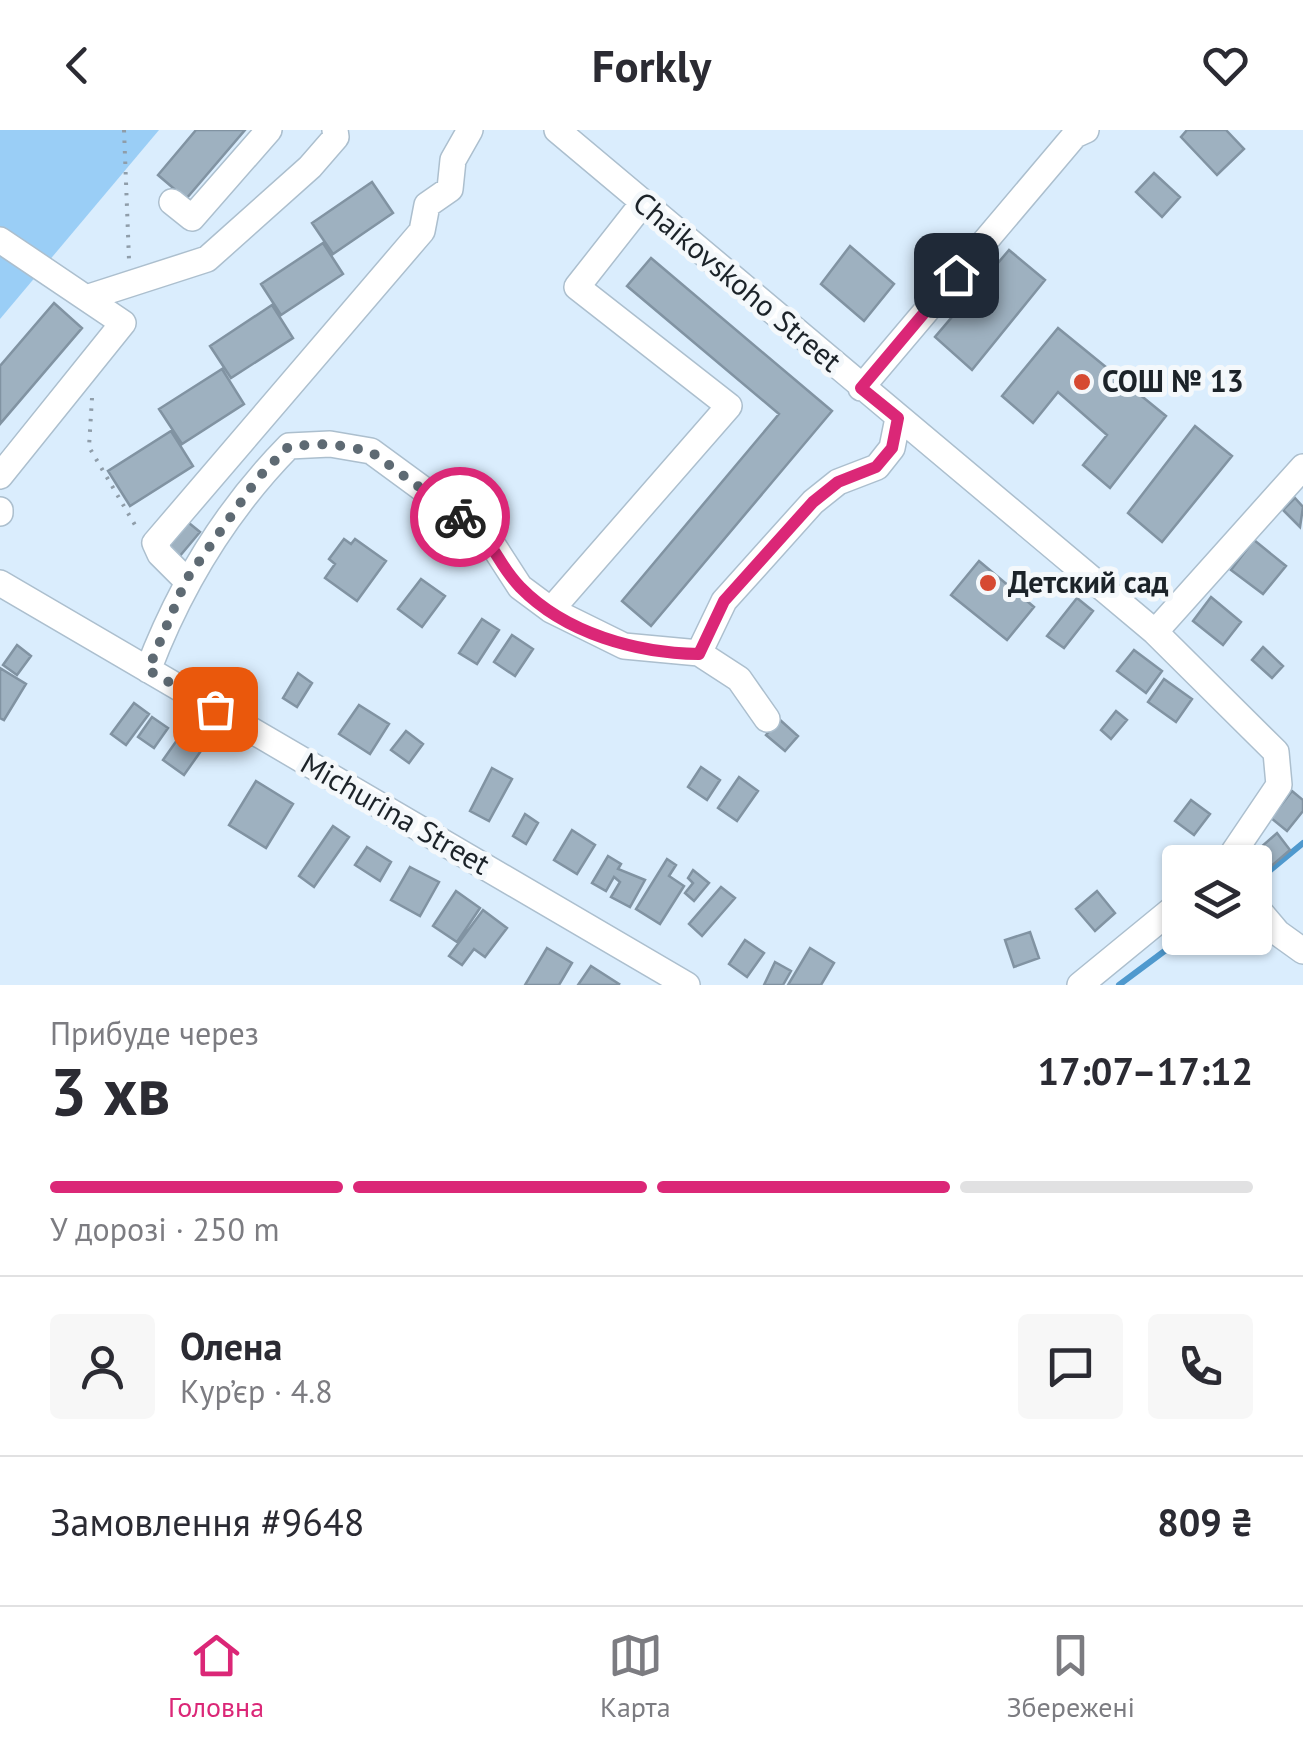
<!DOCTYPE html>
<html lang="uk">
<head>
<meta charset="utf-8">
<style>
  body { margin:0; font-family:"PT Sans",sans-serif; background:#f7f7f7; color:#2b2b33; height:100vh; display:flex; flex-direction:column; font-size:38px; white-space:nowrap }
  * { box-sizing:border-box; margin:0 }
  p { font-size:32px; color:#7c7c81 }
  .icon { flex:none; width:55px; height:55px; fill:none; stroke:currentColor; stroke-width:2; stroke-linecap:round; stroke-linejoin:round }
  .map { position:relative; height:855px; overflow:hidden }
  .panel { display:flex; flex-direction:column; background:#fff; flex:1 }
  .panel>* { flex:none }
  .tools { position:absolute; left:1162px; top:715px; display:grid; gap:20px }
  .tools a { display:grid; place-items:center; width:110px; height:110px; border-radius:10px; background:#fff; box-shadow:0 2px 8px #0004; font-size:50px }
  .pin { position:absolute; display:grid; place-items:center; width:85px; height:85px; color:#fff; margin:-42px; border-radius:20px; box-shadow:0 5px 15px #0006 }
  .courier { position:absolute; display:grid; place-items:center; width:100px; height:100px; margin:-50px; border:8px solid #db2777; border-radius:50%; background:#fff; color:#222; box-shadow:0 2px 12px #0007 }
  .head em { font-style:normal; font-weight:600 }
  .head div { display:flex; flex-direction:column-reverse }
  .head { display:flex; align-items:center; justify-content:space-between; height:170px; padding:0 50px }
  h1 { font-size:65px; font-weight:600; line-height:75px }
  .bar { display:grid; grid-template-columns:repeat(4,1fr); gap:15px 10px; align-content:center; height:120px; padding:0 50px }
  .bar i { height:12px; border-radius:8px; background:#e1e1e2 }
  .bar .selected { background:#db2777 }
  .bar p { grid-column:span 4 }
  .line { display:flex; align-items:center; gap:25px; padding:0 50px; border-top:2px solid #e1e1e2 }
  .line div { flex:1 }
  .round { display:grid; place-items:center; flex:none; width:105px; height:105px; border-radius:10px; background:#f7f7f7 }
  header { display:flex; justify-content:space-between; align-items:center; height:130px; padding:0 50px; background:#fff; font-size:45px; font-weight:600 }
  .menu { display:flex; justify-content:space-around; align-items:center; height:140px; border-top:2px solid #e1e1e2; background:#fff; font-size:28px; color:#7c7c81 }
  .menu a { display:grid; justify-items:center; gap:5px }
  .menu .selected { color:#db2777 }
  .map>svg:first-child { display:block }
  .green { fill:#9acef6 }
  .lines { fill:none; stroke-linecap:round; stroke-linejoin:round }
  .stream { stroke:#4f99ce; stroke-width:6 }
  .building { fill:#9eb1c0; stroke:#8193a2; stroke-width:2.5 }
  .minor-casing { stroke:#acbfce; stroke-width:28 }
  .path { stroke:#8f9da9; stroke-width:4; stroke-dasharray:2.5 8; stroke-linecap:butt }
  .minor { stroke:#fff; stroke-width:25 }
  .done { stroke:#5e6a73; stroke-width:10; stroke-dasharray:0 18 }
  .route { stroke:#db2777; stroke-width:12 }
  .poi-dot { fill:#d64a32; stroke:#f4f8fb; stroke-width:4 }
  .labels { text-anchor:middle; stroke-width:10; stroke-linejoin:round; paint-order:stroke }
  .street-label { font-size:30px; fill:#1c2329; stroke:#f4f8fb }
  .poi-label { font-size:30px; font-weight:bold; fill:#1c2329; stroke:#f4f8fb; text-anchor:start }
</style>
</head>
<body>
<header><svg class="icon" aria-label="back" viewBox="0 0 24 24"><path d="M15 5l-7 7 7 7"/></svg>Forkly<svg class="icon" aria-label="heart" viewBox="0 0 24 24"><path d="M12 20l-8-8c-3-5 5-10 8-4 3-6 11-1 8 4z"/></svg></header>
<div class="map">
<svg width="1303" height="855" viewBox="0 0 1303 855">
  <rect width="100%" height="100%" fill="#daedfd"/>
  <path class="green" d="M0,0H159L0,189Z"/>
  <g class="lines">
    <path class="stream" d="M1268,742L1303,713
      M1119,855L1182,808"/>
  </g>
  <path class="building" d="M196,0H245L186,69L158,45Z
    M1187,0H1226L1244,19L1217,45L1181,7Z
    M1154,43L1180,67L1162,87L1136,62Z
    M372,52L393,83L333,124L312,93Z
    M323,113L343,144L281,185L261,154Z
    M850,116L894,154L864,191L821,154Z
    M1009,120L1045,150L972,240L935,207Z
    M651,128L832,281L651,496L622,471L779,284L627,156Z
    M54,173L82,198L0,294V236Z
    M272,175L293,208L231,248L210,216Z
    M1058,198L1166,286L1110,358L1083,335L1107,305L1058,262L1033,293L1002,266Z
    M222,239L244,274L182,314L159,279Z
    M1195,296L1232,326L1162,412L1128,383Z
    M171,301L193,336L130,376L108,341Z
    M1295,368L1303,377L1300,397L1283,380Z
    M184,389L200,402L179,427L164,414Z
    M344,409L351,414L355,409L386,431L357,471L325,448L335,434L329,429Z
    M1254,410L1286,436L1263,464L1231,440Z
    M979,431L1034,477L1007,510L951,465Z
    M421,449L445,466L422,497L398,479Z
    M1211,467L1241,492L1223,515L1193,491Z
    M1077,468L1093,481L1064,518L1047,506Z
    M482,489L499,500L477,534L459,523Z
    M512,505L533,519L515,546L494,532Z
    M17,515L31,526L17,545L3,535Z
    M1263,517L1283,536L1272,548L1252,530Z
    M1134,520L1162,541L1146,563L1117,541Z
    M0,538L26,554L4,590L0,588Z
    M298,543L312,553L297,577L283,568Z
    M1164,549L1192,569L1176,592L1148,572Z
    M134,573L149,584L126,615L111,604Z
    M359,575L389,594L370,624L339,604Z
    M1116,581L1127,590L1111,609L1101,600Z
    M152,587L168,598L154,618L138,607Z
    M779,589L798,606L785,621L766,605Z
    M406,601L423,614L409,633L391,620Z
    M182,603L203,618L184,645L163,630Z
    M701,637L720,650L707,670L688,657Z
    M492,638L512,649L489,691L470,681Z
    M739,647L758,661L737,691L718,678Z
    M256,651L293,674L266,718L229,695Z
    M1292,661L1303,670V681L1287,701L1271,688Z
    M1191,670L1210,684L1194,705L1175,691Z
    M525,684L538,693L526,714L513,706Z
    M333,696L349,707L314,757L299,746Z
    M572,700L595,715L577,744L554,730Z
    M1277,703L1290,720L1263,743L1250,727Z
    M367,717L391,732L380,751L355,735Z
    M608,726L621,734L618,739L645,750L630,777L611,767L620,752L614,747L606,761L592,753Z
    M667,729L676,735L669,746L684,756L660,794L636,779Z
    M410,737L439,752L420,786L391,770Z
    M693,740L709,753L694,771L685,763L693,753L688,748Z
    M721,757L735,768L702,806L689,794Z
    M456,761L480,778L457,812L433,796Z
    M1097,761L1115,783L1095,801L1076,779Z
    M483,780L507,798L485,827L474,819L462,835L449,826Z
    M1030,802L1039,828L1014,837L1005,810Z
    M745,810L764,823L747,847L729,834Z
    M547,818L572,833L559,855H525Z
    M810,818L834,833L821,855H788Z
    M775,832L791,841L783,855H764Z
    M591,836L619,854L618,855H578Z"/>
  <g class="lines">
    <defs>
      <path id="minor" d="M557,0L1155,502L1276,622L1279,655L1227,732
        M172,72L192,88L269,0
        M0,110L123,193L0,346
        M86,168L207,129L310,37L336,7L335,0
        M861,258L1075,5L1086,0
        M0,380V383
        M186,450L160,424L155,413L422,101L427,75L450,59L453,30L470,0
        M0,453L687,855
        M551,480L624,516L699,523L724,471L813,372L838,352L877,337L892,318L898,288
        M1155,502L1303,337
        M699,523L739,549L767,589
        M148,540C180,456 226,380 289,316L330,314L371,321L487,406L520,457L551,480L729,276L577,157L643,73
        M1255,776L1278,803L1303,821
        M1080,855L1180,773"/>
    </defs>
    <use href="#minor" class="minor-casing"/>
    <path class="path" d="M124,0L129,130
      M92,268L89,317L138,400"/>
    <use href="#minor" class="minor"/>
  </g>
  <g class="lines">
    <path class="done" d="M215,579L148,540L186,450L258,348L289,316L330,314L370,321L460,387"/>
    <path class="route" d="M460,387C498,413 494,430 520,457C566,504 637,523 699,524L724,471L813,372L838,352L876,337L892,318L898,288L861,258L956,145"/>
  </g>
  <g class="poi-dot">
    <circle cx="1082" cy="252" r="10"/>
    <circle cx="988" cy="453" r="10"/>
  </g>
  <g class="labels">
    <g class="street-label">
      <text transform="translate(737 152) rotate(40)" y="10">Chaikovskoho Street</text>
      <text transform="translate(395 684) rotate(30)" y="10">Michurina Street</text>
    </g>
    <g class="poi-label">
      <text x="1102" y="262">СОШ № 13</text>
      <text x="1008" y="463">Детский сад</text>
    </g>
  </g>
</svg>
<div class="tools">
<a><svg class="icon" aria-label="layers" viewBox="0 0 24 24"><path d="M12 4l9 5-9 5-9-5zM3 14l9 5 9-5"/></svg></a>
</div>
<div class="pin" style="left:215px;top:579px;background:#ea580c"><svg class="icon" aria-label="bag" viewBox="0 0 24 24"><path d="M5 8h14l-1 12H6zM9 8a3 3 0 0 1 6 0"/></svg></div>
<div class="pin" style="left:956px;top:145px;background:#1f2937"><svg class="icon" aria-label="home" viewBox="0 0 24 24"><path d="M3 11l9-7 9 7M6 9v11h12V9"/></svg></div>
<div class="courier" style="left:460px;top:387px"><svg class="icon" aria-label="bike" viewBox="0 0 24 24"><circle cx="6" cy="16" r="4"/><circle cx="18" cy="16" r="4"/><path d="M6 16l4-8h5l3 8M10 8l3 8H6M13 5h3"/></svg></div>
</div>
<section class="panel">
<div class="head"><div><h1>3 хв</h1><p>Прибуде через</p></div><em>17:07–17:12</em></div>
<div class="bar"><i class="selected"></i><i class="selected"></i><i class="selected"></i><i></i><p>У дорозі · 250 m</p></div>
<div class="line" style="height:180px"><a class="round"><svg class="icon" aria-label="person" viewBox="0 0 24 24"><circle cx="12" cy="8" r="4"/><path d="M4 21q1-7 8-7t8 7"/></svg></a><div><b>Олена</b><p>Кур’єр · 4.8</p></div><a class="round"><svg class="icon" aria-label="chat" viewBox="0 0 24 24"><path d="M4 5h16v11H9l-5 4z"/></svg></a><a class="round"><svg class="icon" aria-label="phone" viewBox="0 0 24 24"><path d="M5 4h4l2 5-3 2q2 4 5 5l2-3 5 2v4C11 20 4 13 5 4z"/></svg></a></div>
<div class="line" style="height:130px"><div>Замовлення #9648</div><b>809 ₴</b></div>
</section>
<nav class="menu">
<a class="selected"><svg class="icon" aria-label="home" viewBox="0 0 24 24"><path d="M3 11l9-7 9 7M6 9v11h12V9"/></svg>Головна</a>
<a><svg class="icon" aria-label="map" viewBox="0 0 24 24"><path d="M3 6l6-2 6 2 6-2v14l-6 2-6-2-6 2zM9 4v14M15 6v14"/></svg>Карта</a>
<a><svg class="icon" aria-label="saved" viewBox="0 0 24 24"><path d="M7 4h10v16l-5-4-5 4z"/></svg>Збережені</a>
</nav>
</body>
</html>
